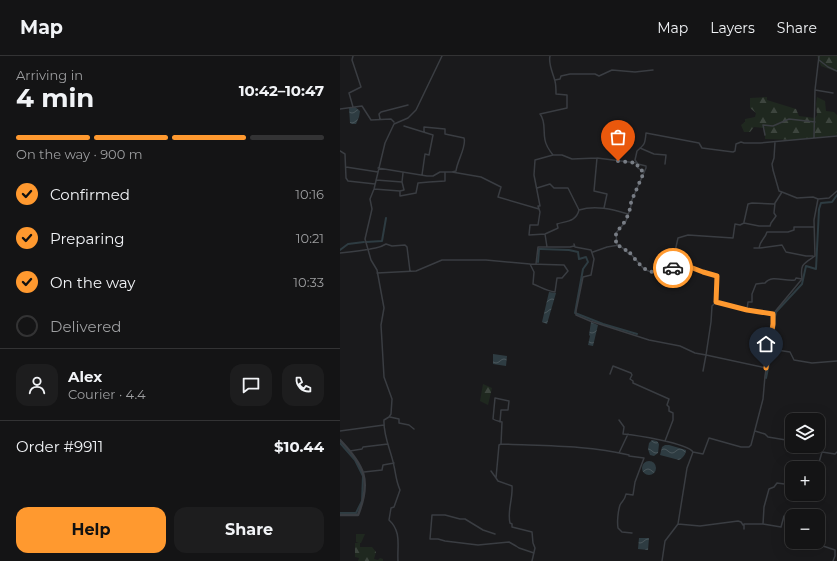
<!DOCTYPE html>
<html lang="en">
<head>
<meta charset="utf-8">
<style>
  body { margin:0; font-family:Montserrat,sans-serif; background:#1d1d1e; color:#f1f3f6; height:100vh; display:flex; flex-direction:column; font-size:15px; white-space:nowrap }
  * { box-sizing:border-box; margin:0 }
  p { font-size:13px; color:#9d9ea0 }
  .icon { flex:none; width:22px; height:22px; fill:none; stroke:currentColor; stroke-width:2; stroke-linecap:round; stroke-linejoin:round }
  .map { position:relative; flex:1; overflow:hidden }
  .drawer { display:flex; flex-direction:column; background:#141415; width:340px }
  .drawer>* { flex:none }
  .controls { position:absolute; left:445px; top:357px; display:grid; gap:8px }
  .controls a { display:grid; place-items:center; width:40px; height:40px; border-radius:8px; background:#141415; box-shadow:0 4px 16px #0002,0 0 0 1px #333334; font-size:20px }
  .pin { position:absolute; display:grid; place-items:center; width:34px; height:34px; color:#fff; margin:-41px -17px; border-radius:50% 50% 50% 0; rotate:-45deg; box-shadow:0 0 4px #0007 }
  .pin .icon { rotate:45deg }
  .courier { position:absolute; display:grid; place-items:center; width:40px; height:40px; margin:-20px; border:3px solid #ff992f; border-radius:50%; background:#fff; color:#222; box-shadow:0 1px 5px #0007 }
  .overview em { font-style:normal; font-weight:700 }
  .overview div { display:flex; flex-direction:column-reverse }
  .overview { display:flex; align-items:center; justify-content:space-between; height:68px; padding:0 16px }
  h1 { font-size:26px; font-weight:700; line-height:30px }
  .bar { display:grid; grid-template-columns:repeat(4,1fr); gap:6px 4px; align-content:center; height:48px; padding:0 16px }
  .bar i { height:5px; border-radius:3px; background:#333334 }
  .bar .selected { background:#ff992f }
  .bar p { grid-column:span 4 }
  .line { display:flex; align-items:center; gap:10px; padding:0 16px; border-top:1px solid #333334 }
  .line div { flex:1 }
  .round { display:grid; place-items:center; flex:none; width:42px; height:42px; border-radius:12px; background:#1d1d1e }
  ol { padding:0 16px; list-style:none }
  li { display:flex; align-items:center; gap:12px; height:44px }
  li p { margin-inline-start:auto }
  li .icon { padding:4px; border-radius:50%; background:#ff992f; color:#111; stroke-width:4 }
  li:last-child { color:#9d9ea0 }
  li i { width:22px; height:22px; border:2px solid #333334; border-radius:50% }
  .button { display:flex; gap:8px; margin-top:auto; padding:8px 16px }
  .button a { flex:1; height:46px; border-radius:12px; background:#ff992f; color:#111; font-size:16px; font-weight:700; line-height:46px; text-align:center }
  .button a+a { background:#1d1d1e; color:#f1f3f6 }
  header { display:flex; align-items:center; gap:24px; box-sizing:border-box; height:56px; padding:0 20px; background:#141415; border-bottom:1px solid #333334 }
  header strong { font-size:19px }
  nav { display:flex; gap:22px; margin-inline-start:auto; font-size:14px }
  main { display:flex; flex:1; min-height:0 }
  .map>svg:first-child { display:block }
  .forest { fill:url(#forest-firs) }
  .water { fill:url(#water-waves) }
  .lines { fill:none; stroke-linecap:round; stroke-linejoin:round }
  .canal { stroke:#2e3c42; stroke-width:2 }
  .minor { stroke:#3a3d42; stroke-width:1.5 }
  .tertiary { stroke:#3a3d42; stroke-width:2.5 }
  .done { stroke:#787d85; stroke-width:4; stroke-dasharray:0 7.2 }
  .route { stroke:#ff992f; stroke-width:5 }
</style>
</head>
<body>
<header>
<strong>Map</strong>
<nav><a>Map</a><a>Layers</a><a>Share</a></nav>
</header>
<main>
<section class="drawer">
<div class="overview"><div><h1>4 min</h1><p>Arriving in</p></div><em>10:42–10:47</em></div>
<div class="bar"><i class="selected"></i><i class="selected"></i><i class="selected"></i><i></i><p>On the way · 900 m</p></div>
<ol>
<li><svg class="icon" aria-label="check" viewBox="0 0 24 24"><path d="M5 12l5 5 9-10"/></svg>Confirmed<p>10:16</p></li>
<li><svg class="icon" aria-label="check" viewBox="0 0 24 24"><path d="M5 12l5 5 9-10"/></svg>Preparing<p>10:21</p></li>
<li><svg class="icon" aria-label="check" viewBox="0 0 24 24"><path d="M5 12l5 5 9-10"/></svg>On the way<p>10:33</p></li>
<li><i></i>Delivered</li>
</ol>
<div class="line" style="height:72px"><a class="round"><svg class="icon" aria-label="person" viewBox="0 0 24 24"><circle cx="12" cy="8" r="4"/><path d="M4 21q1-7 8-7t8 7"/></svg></a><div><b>Alex</b><p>Courier · 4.4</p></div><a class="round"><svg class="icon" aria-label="chat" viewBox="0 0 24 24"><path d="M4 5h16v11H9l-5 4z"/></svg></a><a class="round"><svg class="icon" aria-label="phone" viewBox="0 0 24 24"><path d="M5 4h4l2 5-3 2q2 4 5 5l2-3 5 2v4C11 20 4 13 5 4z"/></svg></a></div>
<div class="line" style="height:52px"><div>Order #9911</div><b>$10.44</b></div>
<div class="button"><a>Help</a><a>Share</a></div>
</section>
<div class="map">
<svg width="497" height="505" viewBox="0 0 497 505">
  <defs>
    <pattern id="forest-firs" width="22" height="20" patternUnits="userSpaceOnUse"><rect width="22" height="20" fill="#1f281f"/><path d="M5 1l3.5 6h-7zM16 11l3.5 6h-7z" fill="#3d453e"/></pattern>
    <pattern id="water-waves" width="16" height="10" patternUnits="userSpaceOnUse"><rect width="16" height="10" fill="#2e3c42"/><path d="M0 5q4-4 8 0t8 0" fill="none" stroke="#4a565b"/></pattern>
  </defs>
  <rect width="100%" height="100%" fill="#1a1a1c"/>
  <path class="forest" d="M477,0H497V16L481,10Z
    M427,41V44L456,53L459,60L475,62L477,59L476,48L477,41L485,45L486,55L494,56L497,59V79L454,84L425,83V72L414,71L410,76H404L401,69L405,66V63L415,61L416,57L410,52V42Z
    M143,328L152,332L148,349L140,345Z
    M16,478H25L21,487H20V491H32L36,496L34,503L38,504L40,502L43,503V505H18L19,502L15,501V487H19L16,486Z"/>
  <path class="water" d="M15,51L20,55L19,61L16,68H12L10,67L9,52Z
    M209,236L216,237L207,268L202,266Z
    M251,266L258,269L253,290L248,289L250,280L249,279Z
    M153,298L167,300L166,310L153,308Z
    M312,384L317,385L319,388L318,397L314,400L310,399L308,393L309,387Z
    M325,389H329L346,394C346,398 343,402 339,404L320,399L322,391Z
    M302 412a7 7 0 1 1 14 0a7 7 0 1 1-14 0Z
    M299,482H309L308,494L298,493Z"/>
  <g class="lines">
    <path class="canal" d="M26,186L42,185L46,162
      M0,194L8,188L24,186
      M198,206L199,193H201L229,194L238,196L239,203L246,201L248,206L243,213L235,257L263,268L297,278
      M426,322L433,288L435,261L436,256L462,228L466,210L476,213L479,153L481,147L492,146L497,139
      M0,387L15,404L23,420L22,445L16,457H0"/>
    <path class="minor" d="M13,0L12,4L21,31L9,37L13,51
      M210,0C208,8 213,17 215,25C216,29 216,34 216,38L227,39V52L200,58C206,65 203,75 205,84C206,90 209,94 213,99
      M479,4L488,11L497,15
      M215,24L220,23L221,20L230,18H255L259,20L272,14L295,16L313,14
      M475,34L493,37
      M0,53L22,50L31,64L51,63L54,66
      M40,63L39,58L41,56L68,49
      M64,70L93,79L89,99L85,98L82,119
      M84,76V71L105,73V78L124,82C127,90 117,105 116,115L112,116
      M425,79L423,69L433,70L449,63L475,66
      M474,82L475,34L479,0
      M435,86L434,102L432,108L433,114L439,135L442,136
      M300,92L314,98L326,99L325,108
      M0,95L5,98L6,122L8,125L35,128
      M257,102L254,135L267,138L264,152
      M6,111L38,116
      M38,112L87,120H93L100,116H112L141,121L161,131L158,141L199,153
      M36,124L62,126L63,117
      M197,132L210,128L214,132H228L239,154
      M34,133L60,135L64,134L62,126
      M60,135V140L76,137L78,127L89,126L105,125V116
      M288,158C272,153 255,149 239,154C236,166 226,165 217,168L218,172L216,173L205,178L189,179L190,169H198L200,156L198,150H200L194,119L195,104L213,99H222L232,103L257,102L297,107L298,112L304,116
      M404,166L408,148L412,147L434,148
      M205,178L207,191
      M234,188L235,191L251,194L254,203L251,219L243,221L236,255V259L250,265L309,284L340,290L355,297L366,299L371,266L372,250L376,246L407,254L433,258
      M277,189L276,177L286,165L291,150V146L306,112V110L298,108L295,104L297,95C305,88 305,88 306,77L359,87L362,92L393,96L395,95L396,88L401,86L404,87H420L497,80
      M414,192H419C420,184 425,183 427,176H448L454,174V171H474
      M420,192L442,189L446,196L466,200H473
      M253,196L267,191L279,189C283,192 286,195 289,198L290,197L304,213L313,217L314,212L318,209L332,214L334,208L337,206
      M0,197C10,196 20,195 30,193C37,191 38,193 46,188L52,190L65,189L67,191L70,215
      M196,208L198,191H230L234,190
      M37,217L76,215L102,204H146L190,208L224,209L228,215L222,222H217L215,236C206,235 201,231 193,228L194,216L190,208
      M376,246L377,220L363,216L336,205L334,200L338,182L348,179L393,182L395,168L400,169L404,167L419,170H430L431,167L436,160L434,157L435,147L442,136L457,142L473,141L478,143
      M407,254L408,246H412V238L416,228L425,227C432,218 445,226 455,224L456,222L462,223
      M430,293L450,296L454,304L472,307L497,305
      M363,315L366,299L426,312
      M270,318L273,310L291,317L292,319L290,323L293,325V327L329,343L327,349L329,351V355L333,357V364L325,385
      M50,361L59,363V367L69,369L74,373
      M279,364L284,371L283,378C295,379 347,387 353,396
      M160,366L161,354H168L169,345L155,342L153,363C156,365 159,365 162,366L161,388
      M0,375L44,369
      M415,375L425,378L428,381L452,385
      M478,388L481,391L482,396
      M10,395L22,393L23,391L48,388
      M279,397L288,378
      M472,412L473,410H478L482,396L495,398L497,396
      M151,415L156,422
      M24,416L42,414L43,409L54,407
      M469,444L470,438
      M338,468L360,470L398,465L401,466L403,469
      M423,468L424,451L429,433L434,431L437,427L452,429
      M478,471L480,473V489L495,494V500L493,505
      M404,473V468H423L441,471L444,460L452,461
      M155,478L143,474L125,463H120L105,459H92L90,483H98L105,485L138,489L169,486L176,490L179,492L194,497
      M58,505C57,490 62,476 49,464L51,452L54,451L60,434C56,425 56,419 54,410C51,394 43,380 44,364L49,361L51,358L52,343L44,321L41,269L44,252L37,214L31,204L25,183L32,153L30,143L34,133L45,87L54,68L68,62L76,54L102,0
      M192,505L195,492L193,487L192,476L172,471V468L170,467C167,455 173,443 172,430L158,425L156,422L159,389L161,388C204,390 247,389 289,399V400L304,402L295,426L293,439L286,438C285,444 282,445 280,449C278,455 277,466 278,472L282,476L292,477
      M322,505L325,485L338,468L347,412L353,396L363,398L369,382L401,391H409L411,389L423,343L425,320L433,268V258L462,223C460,208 463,208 475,200L474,164L478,143L489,142L497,135"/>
    <path class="tertiary" d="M0,384C24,409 32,424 18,459H0"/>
  </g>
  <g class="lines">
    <path class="done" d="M278,105L297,107L298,112L304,116L291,146V150L286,164L276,177V189L284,192L289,198L290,197C297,205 303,215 313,216L314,212L318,209L330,214H332L333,212"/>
    <path class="route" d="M333,212L334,208L337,206L363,216L377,220L376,246L407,254L433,258V268L426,312"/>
  </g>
</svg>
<div class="controls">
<a><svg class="icon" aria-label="layers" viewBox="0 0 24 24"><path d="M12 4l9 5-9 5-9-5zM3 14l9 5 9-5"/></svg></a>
<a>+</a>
<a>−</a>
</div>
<div class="pin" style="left:278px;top:105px;background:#ea580c"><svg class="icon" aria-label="bag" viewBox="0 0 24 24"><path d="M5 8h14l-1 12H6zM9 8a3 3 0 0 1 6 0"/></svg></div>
<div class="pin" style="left:426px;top:312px;background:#1f2937"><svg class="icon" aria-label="home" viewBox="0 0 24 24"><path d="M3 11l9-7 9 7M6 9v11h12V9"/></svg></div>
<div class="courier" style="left:333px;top:212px"><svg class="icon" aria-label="car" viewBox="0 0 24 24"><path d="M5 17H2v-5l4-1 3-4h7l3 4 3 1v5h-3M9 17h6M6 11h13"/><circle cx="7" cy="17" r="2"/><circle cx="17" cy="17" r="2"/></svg></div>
</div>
</main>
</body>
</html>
